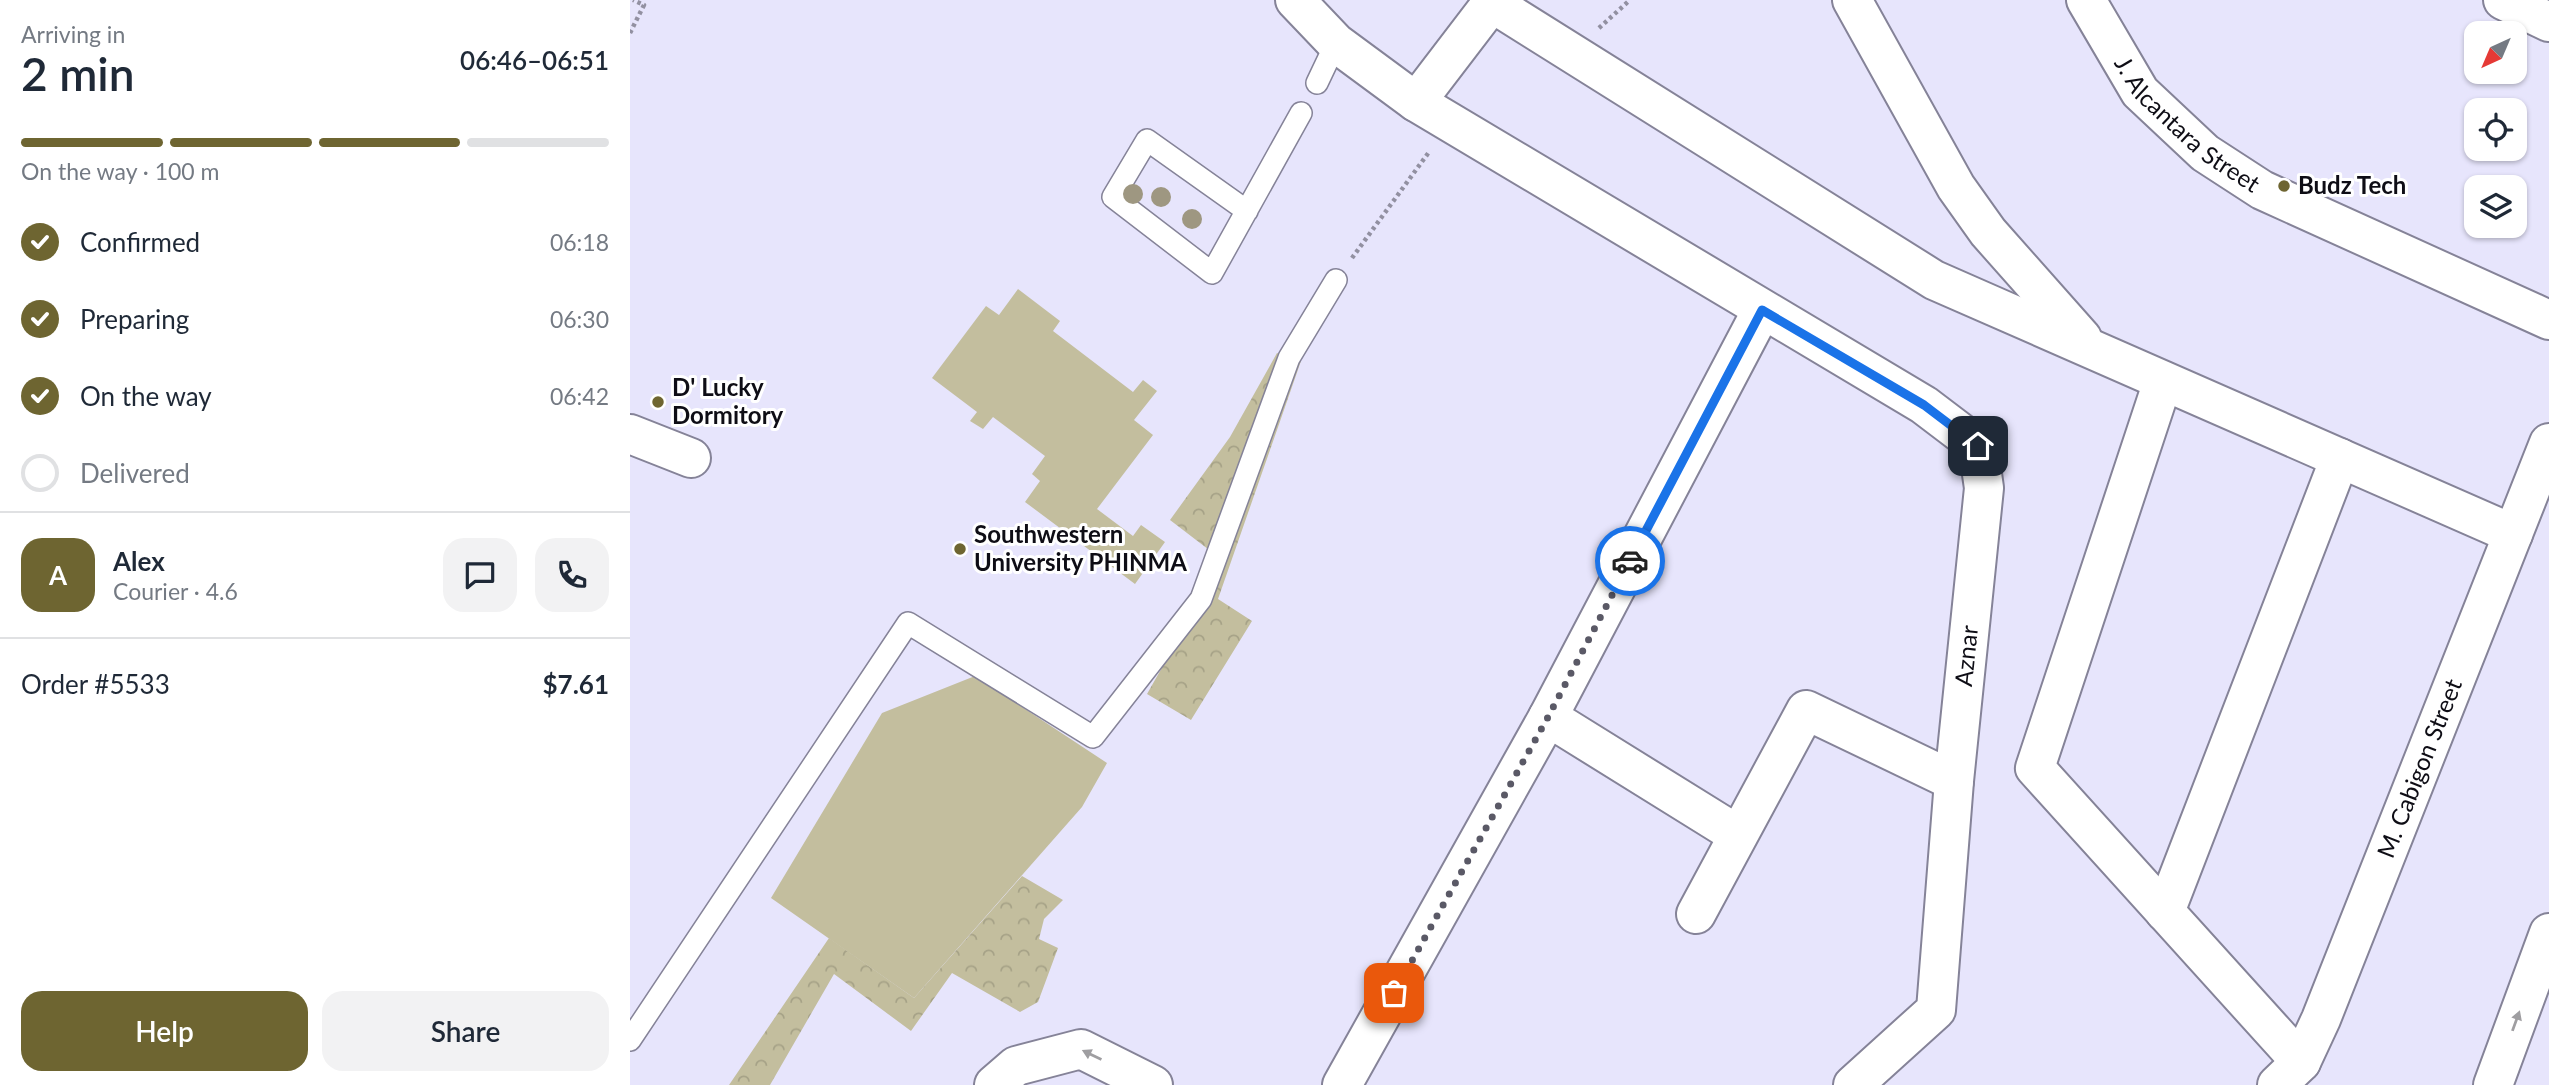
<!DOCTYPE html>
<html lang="en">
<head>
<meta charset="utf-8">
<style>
  body { margin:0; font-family:Lato,sans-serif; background:#f2f2f3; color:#1f2937; height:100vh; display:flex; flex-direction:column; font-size:26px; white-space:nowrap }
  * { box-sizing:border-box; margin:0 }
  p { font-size:23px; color:#747a83 }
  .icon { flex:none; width:38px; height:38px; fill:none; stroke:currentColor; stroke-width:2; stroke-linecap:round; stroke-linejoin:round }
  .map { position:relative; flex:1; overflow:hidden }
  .side { display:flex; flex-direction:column; background:#fff; width:630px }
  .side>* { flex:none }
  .needle { width:46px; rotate:224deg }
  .fabs { position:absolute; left:1834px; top:21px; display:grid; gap:14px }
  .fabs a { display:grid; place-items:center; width:63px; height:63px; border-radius:14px; background:#fff; box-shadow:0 2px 5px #0004; font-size:35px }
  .pin { position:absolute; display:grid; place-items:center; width:60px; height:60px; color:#fff; margin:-30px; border-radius:14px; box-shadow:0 4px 10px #0006 }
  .courier { position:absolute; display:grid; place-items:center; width:70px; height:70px; margin:-35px; border:5px solid #1a73e8; border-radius:50%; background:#fff; color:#222; box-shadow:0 2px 9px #0007 }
  .overview em { font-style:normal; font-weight:600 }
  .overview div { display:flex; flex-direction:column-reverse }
  .overview { display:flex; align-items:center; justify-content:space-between; height:119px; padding:0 21px }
  h1 { font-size:46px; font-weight:600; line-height:52px }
  .bar { display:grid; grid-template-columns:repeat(4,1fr); gap:10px 7px; align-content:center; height:84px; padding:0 21px }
  .bar i { height:9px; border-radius:5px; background:#e0e1e3 }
  .bar .active { background:#6e6531 }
  .bar p { grid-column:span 4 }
  .line { display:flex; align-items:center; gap:18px; padding:0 21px; border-top:2px solid #e0e1e3 }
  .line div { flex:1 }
  .round { display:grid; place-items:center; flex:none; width:74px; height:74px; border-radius:21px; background:#f2f2f3 }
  ol { padding:0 21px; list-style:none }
  li { display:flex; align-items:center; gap:21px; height:77px }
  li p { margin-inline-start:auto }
  li .icon { padding:7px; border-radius:50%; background:#6e6531; color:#fff; stroke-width:4 }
  li:last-child { color:#747a83 }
  li i { width:38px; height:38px; border:4px solid #e0e1e3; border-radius:50% }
  .primary-button { display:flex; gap:14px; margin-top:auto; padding:14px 21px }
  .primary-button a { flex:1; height:80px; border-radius:21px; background:#6e6531; color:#fff; font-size:28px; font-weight:600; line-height:80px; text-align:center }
  .primary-button a+a { background:#f2f2f3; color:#1f2937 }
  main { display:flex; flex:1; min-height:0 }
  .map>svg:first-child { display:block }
  .forest { fill:url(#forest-crowns) }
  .green { fill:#c3be9e }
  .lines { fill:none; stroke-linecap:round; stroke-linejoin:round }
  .service-casing { stroke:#858398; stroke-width:24 }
  .minor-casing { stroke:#858398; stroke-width:42 }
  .tertiary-casing { stroke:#858398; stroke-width:42 }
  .path { stroke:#9290a1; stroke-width:4.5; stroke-dasharray:3.5 3.5; stroke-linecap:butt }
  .service { stroke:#fff; stroke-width:21 }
  .minor { stroke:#fff; stroke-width:38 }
  .tertiary { stroke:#fff; stroke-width:38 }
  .tree { fill:#9e9781 }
  .oneway { fill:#9f9ea1 }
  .done { stroke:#5a5966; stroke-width:7; stroke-dasharray:0 12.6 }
  .route { stroke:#1a73e8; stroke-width:9 }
  .poi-dot { fill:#6e6531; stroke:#fff; stroke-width:2.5 }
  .labels { text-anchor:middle; stroke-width:6; stroke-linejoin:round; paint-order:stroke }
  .street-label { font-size:24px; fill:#0e0d15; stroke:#fff }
  .poi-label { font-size:24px; font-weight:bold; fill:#0e0d15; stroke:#fff; text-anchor:start }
</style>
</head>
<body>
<main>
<section class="side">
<div class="overview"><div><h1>2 min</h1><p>Arriving in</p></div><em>06:46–06:51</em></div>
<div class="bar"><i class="active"></i><i class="active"></i><i class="active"></i><i></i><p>On the way · 100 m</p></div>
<ol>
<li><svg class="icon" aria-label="check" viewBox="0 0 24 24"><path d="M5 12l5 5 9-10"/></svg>Confirmed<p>06:18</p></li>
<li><svg class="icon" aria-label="check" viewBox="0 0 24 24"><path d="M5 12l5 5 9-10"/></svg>Preparing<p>06:30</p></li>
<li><svg class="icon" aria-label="check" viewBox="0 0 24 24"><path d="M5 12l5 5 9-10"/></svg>On the way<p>06:42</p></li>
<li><i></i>Delivered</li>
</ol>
<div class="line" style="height:126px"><b class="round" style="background:#6e6531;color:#fff">A</b><div><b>Alex</b><p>Courier · 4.6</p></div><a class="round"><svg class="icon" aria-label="chat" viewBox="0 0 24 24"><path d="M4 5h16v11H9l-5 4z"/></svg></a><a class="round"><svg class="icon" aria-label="phone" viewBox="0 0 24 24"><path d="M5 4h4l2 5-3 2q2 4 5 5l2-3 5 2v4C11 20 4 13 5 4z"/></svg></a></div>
<div class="line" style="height:91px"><div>Order #5533</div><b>$7.61</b></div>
<div class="primary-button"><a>Help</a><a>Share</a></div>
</section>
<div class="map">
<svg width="1919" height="1085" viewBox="0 0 1919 1085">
  <defs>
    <pattern id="forest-crowns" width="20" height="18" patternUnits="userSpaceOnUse" patternTransform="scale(1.75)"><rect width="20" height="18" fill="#c3be9e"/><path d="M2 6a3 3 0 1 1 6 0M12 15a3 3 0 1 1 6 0" fill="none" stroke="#a6a287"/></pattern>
  </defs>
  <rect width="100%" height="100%" fill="#e7e5fc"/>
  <path class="forest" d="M647,353L671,361L588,599L622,621L561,720L517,694L571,599L587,556L540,520L600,437Z
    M392,876L433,900L414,919L409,939L428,948L408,1002L390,1012L322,973L281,1031L204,974L140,1085H99L199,938L284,998Z"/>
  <path class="green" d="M388,289L430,321L423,331L503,392L513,380L527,391L504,420L523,435L467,509L503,536L511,525L535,542L505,584L395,502L410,481L402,474L415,456L363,417L353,429L340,421L347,412L302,378L356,306L369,315Z
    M345,676L477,763L452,807L284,998L141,898L252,713Z"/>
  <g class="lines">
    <defs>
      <path id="service" d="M687,83L706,43
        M617,211L517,140L483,197L582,273L671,113
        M0,1040L278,623L463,737L571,599L659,358L706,280"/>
      <g id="minor">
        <path d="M665,0L706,43L786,102L1294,405L1348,446L1354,488L1324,781L1306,1010L1223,1085"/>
        <path d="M1222,0L1326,187L1358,232L1452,338"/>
        <path d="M1873,0L1919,22"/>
        <path d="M862,3L1304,280L1883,534"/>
        <path d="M786,102L864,0"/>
        <path d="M1533,381L1405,768L1671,1062"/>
        <path d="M0,434L61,458"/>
        <path d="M918,717L1108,835"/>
        <path d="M1535,912L1710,458"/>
        <path d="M1066,914L1176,710L1324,781"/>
        <path d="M364,1085L386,1066L451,1049L523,1085"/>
        <path d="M712,1085L918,717L1132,310"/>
        <path id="s1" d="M1647,1085L1671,1062L1691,1019L1919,443"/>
        <path d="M1863,1085L1919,933"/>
      </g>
      <g id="tertiary">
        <path id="s2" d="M1456,0L1510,92L1575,153L1632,190L1919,320"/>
      </g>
    </defs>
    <use href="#service" class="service-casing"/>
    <use href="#minor" class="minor-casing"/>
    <use href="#tertiary" class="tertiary-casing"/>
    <path class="path" d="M969,28L1000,0
      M0,33L14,5L3,0
      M722,258L799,152"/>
    <use href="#service" class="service"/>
    <use href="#minor" class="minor"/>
    <use href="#tertiary" class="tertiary"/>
  </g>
  <g class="tree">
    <circle cx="503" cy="194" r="10"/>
    <circle cx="531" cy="197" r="10"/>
    <circle cx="562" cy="219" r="10"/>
  </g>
  <defs><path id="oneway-solid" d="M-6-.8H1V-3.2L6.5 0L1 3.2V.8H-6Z" transform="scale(1.75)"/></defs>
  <g class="oneway">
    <use href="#oneway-solid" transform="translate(1886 1021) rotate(-70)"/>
    <use href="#oneway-solid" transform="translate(462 1055) rotate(-154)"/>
  </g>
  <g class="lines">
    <path class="done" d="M764,993L918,717L1000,561"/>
    <path class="route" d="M1000,561L1132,310L1294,405L1348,446"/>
  </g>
  <g class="poi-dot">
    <circle cx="1654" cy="186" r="7"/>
    <circle cx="28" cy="402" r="7"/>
    <circle cx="330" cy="549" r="7"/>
  </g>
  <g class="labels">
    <g class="street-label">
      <text dy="8" stroke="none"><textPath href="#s2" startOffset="163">J. Alcantara Street</textPath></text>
      <text transform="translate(1337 656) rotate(-84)" y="8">Aznar</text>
      <text dy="8" stroke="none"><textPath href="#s1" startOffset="350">M. Cabigon Street</textPath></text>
    </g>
    <g class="poi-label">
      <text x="1668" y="194">Budz Tech</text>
      <text x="42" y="396">D' Lucky<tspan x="42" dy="28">Dormitory</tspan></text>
      <text x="344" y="543">Southwestern<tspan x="344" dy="28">University PHINMA</tspan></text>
    </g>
  </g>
</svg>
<div class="fabs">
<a><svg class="needle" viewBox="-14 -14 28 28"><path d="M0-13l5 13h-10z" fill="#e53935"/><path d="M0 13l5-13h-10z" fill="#747a83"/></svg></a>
<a><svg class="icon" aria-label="locate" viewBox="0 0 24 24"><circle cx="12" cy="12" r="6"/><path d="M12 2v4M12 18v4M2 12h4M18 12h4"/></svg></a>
<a><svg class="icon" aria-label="layers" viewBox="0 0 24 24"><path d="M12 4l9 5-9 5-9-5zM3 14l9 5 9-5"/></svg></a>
</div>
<div class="pin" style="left:764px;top:993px;background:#ea580c"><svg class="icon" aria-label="bag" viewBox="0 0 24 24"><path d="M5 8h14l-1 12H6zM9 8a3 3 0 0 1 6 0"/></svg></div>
<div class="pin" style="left:1348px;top:446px;background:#1f2937"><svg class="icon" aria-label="home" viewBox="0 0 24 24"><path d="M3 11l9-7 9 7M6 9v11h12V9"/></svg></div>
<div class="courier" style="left:1000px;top:561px"><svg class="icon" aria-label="car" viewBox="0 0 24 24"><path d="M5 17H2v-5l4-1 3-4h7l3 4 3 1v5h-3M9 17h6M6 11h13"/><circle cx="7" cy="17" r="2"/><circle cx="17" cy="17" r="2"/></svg></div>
</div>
</main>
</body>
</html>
